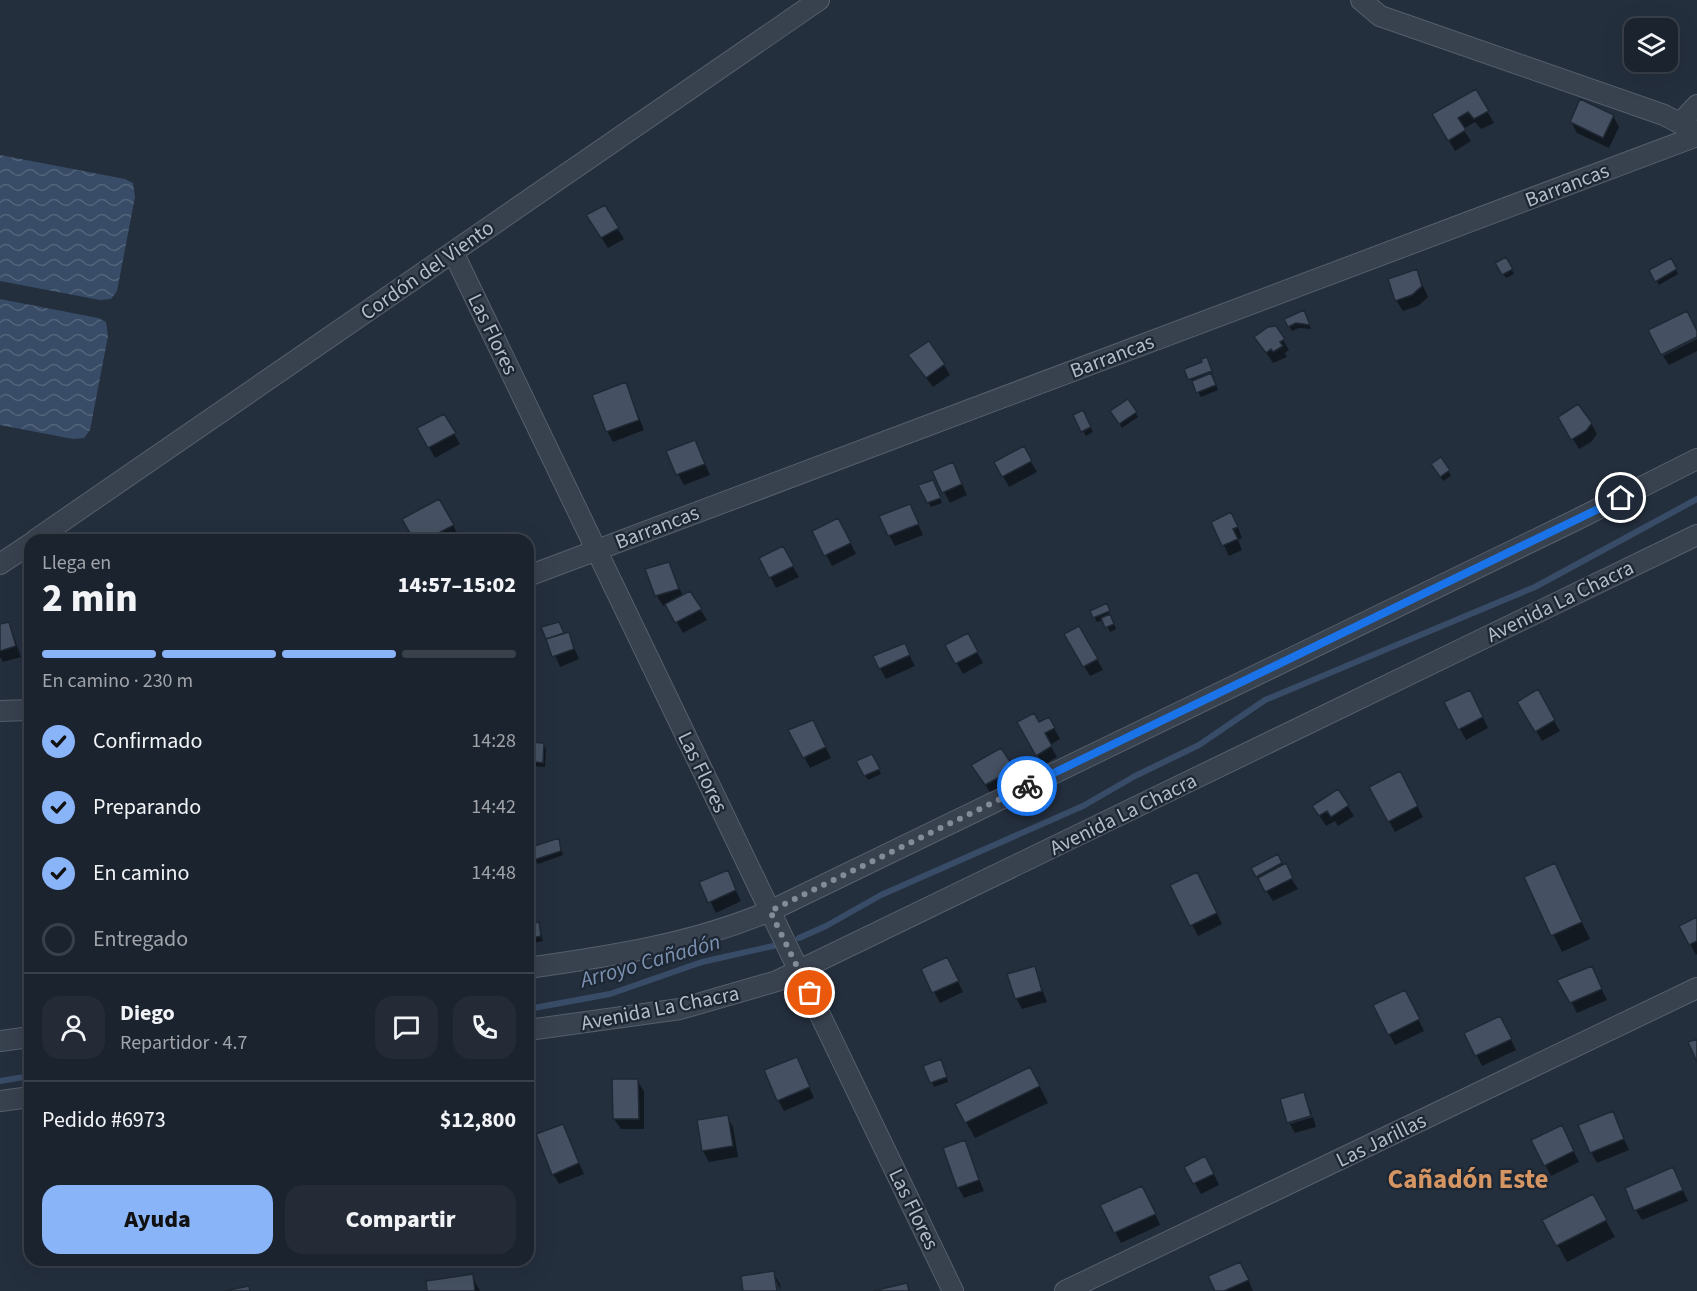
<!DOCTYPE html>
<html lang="es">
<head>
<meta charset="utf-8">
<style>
  body { margin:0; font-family:"Source Sans 3",sans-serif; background:#242b36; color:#f1f3f6; height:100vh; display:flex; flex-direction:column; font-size:22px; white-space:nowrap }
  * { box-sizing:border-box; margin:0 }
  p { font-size:20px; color:#a0a4aa }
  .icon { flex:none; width:33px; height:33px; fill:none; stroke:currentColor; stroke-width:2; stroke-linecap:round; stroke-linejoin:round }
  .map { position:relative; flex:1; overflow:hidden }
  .side { position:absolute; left:24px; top:534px; width:510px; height:732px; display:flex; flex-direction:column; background:#1b232e; border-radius:18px; box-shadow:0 6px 24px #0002,0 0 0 2px #39404a }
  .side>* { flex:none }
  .fabs { position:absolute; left:1624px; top:18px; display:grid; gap:12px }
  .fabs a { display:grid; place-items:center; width:54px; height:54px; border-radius:12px; background:#1b232e; box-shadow:0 6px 24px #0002,0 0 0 2px #39404a; font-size:30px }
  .pin { position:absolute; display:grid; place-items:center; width:51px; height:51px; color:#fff; margin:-26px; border:3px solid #fff; border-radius:50%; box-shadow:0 2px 6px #0007 }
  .courier { position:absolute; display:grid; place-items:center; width:60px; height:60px; margin:-30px; border:4px solid #1a73e8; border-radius:50%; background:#fff; color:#222; box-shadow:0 2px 8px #0007 }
  .summary em { font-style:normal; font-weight:800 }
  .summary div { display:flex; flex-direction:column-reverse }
  .summary { display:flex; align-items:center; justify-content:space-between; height:102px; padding:0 18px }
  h1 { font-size:39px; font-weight:800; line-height:45px }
  .bar { display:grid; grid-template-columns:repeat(4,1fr); gap:9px 6px; align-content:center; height:72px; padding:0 18px }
  .bar i { height:8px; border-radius:4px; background:#39404a }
  .bar .current { background:#8ab4f8 }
  .bar p { grid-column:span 4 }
  .line { display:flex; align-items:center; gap:15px; padding:0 18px; border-top:2px solid #39404a }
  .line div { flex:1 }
  .round { display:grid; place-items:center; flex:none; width:63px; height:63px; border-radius:18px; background:#242b36 }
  ol { padding:0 18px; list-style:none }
  li { display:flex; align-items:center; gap:18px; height:66px }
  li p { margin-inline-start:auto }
  li .icon { padding:6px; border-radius:50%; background:#8ab4f8; color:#111; stroke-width:4 }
  li:last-child { color:#a0a4aa }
  li i { width:33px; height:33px; border:3px solid #39404a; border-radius:50% }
  .cta { display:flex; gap:12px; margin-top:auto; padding:12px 18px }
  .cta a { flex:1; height:69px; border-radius:18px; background:#8ab4f8; color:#111; font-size:24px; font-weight:800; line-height:69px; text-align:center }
  .cta a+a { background:#242b36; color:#f1f3f6 }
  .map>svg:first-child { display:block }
  .water { fill:url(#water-waves) }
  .shadow { fill:#0007 }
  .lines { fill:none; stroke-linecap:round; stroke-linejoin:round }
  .stream { stroke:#394c67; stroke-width:6 }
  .building { fill:#455162; stroke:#1f2835; stroke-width:1.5 }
  .minor-casing { stroke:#565f6c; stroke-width:22 }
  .minor { stroke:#38414e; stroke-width:20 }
  .done { stroke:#828b98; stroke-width:6; stroke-dasharray:0 10.8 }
  .route { stroke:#1a73e8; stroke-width:8 }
  .labels { text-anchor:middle; stroke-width:4.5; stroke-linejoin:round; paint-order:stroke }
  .street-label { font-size:21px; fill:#b4bcc9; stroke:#1d2633 }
  .water-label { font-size:22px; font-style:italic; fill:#7c92b1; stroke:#1d2633 }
  .district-label { font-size:27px; font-weight:bold; fill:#d59563; stroke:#1d2633 }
</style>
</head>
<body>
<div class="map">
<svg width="1697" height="1291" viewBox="0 0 1697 1291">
  <defs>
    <pattern id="water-waves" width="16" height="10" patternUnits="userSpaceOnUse" patternTransform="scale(1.5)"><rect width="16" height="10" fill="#394c67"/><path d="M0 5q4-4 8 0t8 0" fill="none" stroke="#53647b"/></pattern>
  </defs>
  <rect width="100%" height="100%" fill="#242f3e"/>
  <path class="water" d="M0,155L125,179L133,183L135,197L117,291L111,299L100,300L0,281Z
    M0,299L98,318L106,322L108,336L90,430L84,438L73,439L0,425Z"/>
  <path class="shadow" d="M1475,91L1494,123L1481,129L1475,122L1463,129L1471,141L1455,151L1434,115Z
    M1613,116L1619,127L1609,148L1577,133L1571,122Z
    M604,207L624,239L608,248L588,216Z
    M1506,259L1514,274L1506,278L1497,264Z
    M1671,260L1678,274L1659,285L1651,271Z
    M1416,270L1428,297L1418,306L1403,311L1396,300Z
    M1306,317L1311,329L1299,328L1292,331L1289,326Z
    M1697,339V351L1669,365L1663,356Z
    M1283,340L1289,350L1285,353L1287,357L1273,363L1263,348Z
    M910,356L944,365L950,375L933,387Z
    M1209,364L1218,390L1201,397L1186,370Z
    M626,384L644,430L613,442L607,431Z
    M1128,401L1138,417L1122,428L1112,411Z
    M1082,412L1093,432L1086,436L1075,416Z
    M444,416L460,444L435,458L419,429Z
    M1560,417L1591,423L1597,434L1591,442L1579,449Z
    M695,441L710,475L684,485L678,474Z
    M1023,448L1037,472L1009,487L996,463Z
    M1441,459L1451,476L1443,481L1433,464Z
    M934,472L958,475L967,495L950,503Z
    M935,487L942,503L931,507L928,502Z
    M439,501L459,536L451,540H416Z
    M915,517L923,535L895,546L889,535Z
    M1213,522L1237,525L1242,538L1238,540L1242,550L1229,556Z
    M844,530L856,554L832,566L814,532Z
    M782,548L799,577L776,588L761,558Z
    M668,563L683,596L690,593L707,620L683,633L667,605L663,606L657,596L647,570Z
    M1106,605L1116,629L1110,632L1104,620L1097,622L1092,612Z
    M9,623L21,657L3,662L0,657V626Z
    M543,628H561L564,635L568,633L579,659L560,667Z
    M1079,628L1103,670L1090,676L1066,635Z
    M967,635L983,663L963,674L947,646Z
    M904,645L915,666L886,679L880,668Z
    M1537,692L1560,731L1542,741L1519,702Z
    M528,699L530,702L531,720H528Z
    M1475,702L1488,728L1466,740L1446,703Z
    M1049,719L1060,739L1050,745L1057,757L1043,765L1019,723L1039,724Z
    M790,731L818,732L831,758L810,768Z
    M543,744L546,749L545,767L532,766L530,761Z
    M1001,750L1020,781L992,795L979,776Z
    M872,756L881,774L868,780L858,762Z
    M1405,784L1423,817L1395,832L1389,821Z
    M1347,805L1354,816L1338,826L1335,821L1326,826L1314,807Z
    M558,839L563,855L538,864L535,859Z
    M1277,856L1298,889L1273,901L1253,869Z
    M1554,865L1590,939L1562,952L1526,878Z
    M727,872L741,901L716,913L701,883Z
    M1203,884L1222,924L1198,936L1172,885Z
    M1697,919V954L1696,955L1690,944Z
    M538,924L543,941L528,944V925Z
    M1034,968L1047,1002L1022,1009L1016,998Z
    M1591,968L1607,1000L1577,1013L1560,980Z
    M952,969L963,992L940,1003L923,970Z
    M1410,1002L1424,1031L1395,1045L1389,1034Z
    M1506,1029L1516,1050L1482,1066L1466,1033Z
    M796,1058L814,1098L784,1111L778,1100Z
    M925,1066H943L948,1082L934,1087Z
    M637,1080L644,1091V1129H621L614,1119Z
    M1039,1085L1048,1103L975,1138L966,1122Z
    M1303,1094L1312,1114L1289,1121Z
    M1612,1113L1629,1150L1597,1163L1591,1152Z
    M727,1116L733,1127L738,1157L709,1162L703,1151L698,1121Z
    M1313,1117L1316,1127L1295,1133L1290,1124Z
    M562,1125L584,1174L559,1184L553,1174Z
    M1567,1138L1579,1162L1551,1176L1533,1141Z
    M964,1142L984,1191L964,1198L958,1187Z
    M1186,1167L1211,1168L1219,1185L1201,1194Z
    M1673,1169L1688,1201L1642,1220L1636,1210Z
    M1148,1198L1160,1225L1121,1243L1102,1206Z
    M1601,1212L1615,1237L1567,1262L1544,1220Z
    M40,1260H54L41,1263Z
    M773,1273L780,1284L781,1291L777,1282H774L776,1291H745Z
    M1246,1274L1253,1291H1217Z
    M472,1276L480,1291H429Z"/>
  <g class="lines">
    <path class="stream" d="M799,938L826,926L881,895L1083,806L1135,776L1199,745L1265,700L1535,587L1697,499
      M528,1009L610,994L702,962L782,944
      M0,1081L30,1076"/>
  </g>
  <path class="building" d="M1476,89L1489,111L1474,119L1468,112L1458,118L1466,130L1448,141L1432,114Z
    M1580,99L1614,115L1603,138L1570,122Z
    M605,205L619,228L601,238L586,215Z
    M1506,257L1513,269L1502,275L1495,263Z
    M1671,258L1677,269L1655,282L1649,270Z
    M1417,269L1422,286L1412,295L1395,301L1388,279Z
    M1304,310L1310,325L1296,323L1288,327L1284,319Z
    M1687,311L1697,331V337L1661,355L1648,330Z
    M1276,326L1285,339L1280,342L1283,346L1273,352L1271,349L1266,353L1254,337L1268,327Z
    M929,341L945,364L926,378L908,355Z
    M1207,357L1212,371L1188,380L1184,369L1202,362L1201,359Z
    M1211,373L1216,385L1196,393L1192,381Z
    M626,382L639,420L606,432L592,395Z
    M1128,399L1137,412L1119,424L1110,411Z
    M1578,404L1592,423L1586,431L1571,440L1558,417Z
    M1083,410L1091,427L1081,432L1073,415Z
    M444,414L456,433L428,448L417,428Z
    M695,440L705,464L676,475L666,451Z
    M1024,446L1032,461L1002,477L994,462Z
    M1441,457L1450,470L1440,477L1431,464Z
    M953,462L962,484L942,493L932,471Z
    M933,480L941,498L927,503L918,485Z
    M439,499L454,525L425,540H414L402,519Z
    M910,504L919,524L888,536L879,516Z
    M1231,512L1238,527L1233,529L1238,539L1222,546L1211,522Z
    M838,518L851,543L824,556L812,531Z
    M783,546L794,566L769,578L759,558Z
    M669,562L679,589L655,596L645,569Z
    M690,591L702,609L675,623L665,604Z
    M1107,603L1110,611L1093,618L1090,611Z
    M1110,614L1114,624L1105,628L1101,618Z
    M9,622L16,646L0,651V624Z
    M559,622L564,633L546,639L541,627Z
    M1079,626L1098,659L1083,667L1064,634Z
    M569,632L574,649L552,657L546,639Z
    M968,633L978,652L955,664L945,645Z
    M905,643L910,655L879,669L873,656Z
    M1538,689L1555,720L1535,732L1517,702Z
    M1470,690L1483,717L1458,730L1444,702Z
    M1034,713L1039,722L1049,717L1055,728L1045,733L1052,746L1036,756L1017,722Z
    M813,720L826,747L803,758L788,730Z
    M529,742L544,743L543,763L528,761Z
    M1001,748L1015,769L985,785L971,765Z
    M872,754L880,769L864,776L856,761Z
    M1400,771L1418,806L1388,822L1369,787Z
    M1338,789L1349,805L1331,817L1327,811L1319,816L1312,806Z
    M559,838L561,851L534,860L531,847Z
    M1278,854L1282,863L1256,877L1251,868Z
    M1286,863L1293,878L1265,892L1258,878Z
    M1555,863L1582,922L1551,936L1524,877Z
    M728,870L736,890L708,903L699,882Z
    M1197,872L1217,913L1190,926L1170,885Z
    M1697,917V941L1689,945L1679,926Z
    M539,922L541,936L528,939V924Z
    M947,957L959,981L932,993L921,969Z
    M1035,966L1042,991L1015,999L1007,974Z
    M1592,966L1602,989L1570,1003L1557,980Z
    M1405,990L1420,1019L1388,1035L1373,1005Z
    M1500,1016L1512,1039L1475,1056L1464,1033Z
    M1697,1039V1062L1688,1042Z
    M797,1057L810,1087L777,1101L764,1070Z
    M941,1059L947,1077L930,1083L923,1066Z
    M1030,1067L1040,1086L965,1123L955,1104Z
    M612,1079H638L639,1119H613Z
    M1304,1092L1311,1116L1287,1123L1280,1099Z
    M1613,1111L1624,1139L1590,1153L1578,1125Z
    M728,1115L733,1146L702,1151L697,1120Z
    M563,1124L579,1163L552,1175L536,1134Z
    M1562,1125L1574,1151L1544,1166L1531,1140Z
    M965,1140L979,1180L957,1188L943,1148Z
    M1205,1156L1214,1174L1193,1184L1184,1167Z
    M1673,1167L1683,1190L1634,1211L1625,1188Z
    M1142,1186L1156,1214L1114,1233L1100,1205Z
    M1593,1194L1607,1220L1556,1246L1542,1220Z
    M30,1210V1245L23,1211Z
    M1240,1262L1249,1280L1224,1291H1215L1208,1276Z
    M774,1271L777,1291H743L741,1276Z
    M473,1274L475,1291H427L426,1281Z
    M907,1283L909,1291H873Z
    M249,1286L250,1291H224Z"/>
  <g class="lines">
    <defs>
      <path id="minor" d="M1361,0L1380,16L1664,115L1697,132
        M1680,123L1697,105
        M453,252L953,1291
        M35,540L819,0
        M0,564L30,544
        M528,576L1697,136
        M0,711L30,710
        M528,968C612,956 692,944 770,911L1578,519L1697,459
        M528,1030L680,1009L777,981L1697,535
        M0,1041L30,1037
        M0,1101L30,1097
        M1065,1291L1697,988"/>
    </defs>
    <use href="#minor" class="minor-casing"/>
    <use href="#minor" class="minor"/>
  </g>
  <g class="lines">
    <path class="done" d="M810,993L770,911L1027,786"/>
    <path class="route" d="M1027,786L1621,498"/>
  </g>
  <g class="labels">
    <g class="street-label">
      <text transform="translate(1567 185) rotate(-21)" y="7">Barrancas</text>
      <text transform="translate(427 270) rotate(-35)" y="7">Cordón del Viento</text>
      <text transform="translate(493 334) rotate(64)" y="7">Las Flores</text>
      <text transform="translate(1112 356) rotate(-21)" y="7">Barrancas</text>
      <text transform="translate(657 527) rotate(-21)" y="7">Barrancas</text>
      <text transform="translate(1560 601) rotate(-26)" y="7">Avenida La Chacra</text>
      <text transform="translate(703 772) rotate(64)" y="7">Las Flores</text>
      <text transform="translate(1123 814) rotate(-26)" y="7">Avenida La Chacra</text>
      <text transform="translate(660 1008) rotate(-11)" y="7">Avenida La Chacra</text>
      <text transform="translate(1381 1140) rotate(-26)" y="7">Las Jarillas</text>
      <text transform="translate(914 1209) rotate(64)" y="7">Las Flores</text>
    </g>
    <g class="water-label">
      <text transform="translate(650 960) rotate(-16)" y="8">Arroyo Cañadón</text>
    </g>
    <g class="district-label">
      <text x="1468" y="1188">Cañadón Este</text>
    </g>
  </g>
</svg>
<div class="fabs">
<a><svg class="icon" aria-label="layers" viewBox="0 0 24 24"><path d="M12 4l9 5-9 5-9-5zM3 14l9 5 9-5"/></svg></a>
</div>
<div class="pin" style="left:810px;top:993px;background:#ea580c"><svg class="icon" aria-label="bag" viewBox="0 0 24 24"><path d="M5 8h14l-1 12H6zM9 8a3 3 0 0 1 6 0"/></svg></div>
<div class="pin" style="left:1621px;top:498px;background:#1f2937"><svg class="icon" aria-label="home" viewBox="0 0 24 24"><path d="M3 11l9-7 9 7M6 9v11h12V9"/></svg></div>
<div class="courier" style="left:1027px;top:786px"><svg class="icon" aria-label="bike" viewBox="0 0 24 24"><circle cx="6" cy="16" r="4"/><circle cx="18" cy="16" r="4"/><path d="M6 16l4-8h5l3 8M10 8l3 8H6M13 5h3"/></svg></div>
<section class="side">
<div class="summary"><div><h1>2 min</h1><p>Llega en</p></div><em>14:57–15:02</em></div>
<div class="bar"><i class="current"></i><i class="current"></i><i class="current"></i><i></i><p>En camino · 230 m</p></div>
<ol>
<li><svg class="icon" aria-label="check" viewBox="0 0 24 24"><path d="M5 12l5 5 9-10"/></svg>Confirmado<p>14:28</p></li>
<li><svg class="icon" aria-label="check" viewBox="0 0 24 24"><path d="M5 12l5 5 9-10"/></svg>Preparando<p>14:42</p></li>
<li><svg class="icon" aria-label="check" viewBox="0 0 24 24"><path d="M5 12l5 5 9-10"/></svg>En camino<p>14:48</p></li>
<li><i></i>Entregado</li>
</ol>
<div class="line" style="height:108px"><a class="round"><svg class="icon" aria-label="person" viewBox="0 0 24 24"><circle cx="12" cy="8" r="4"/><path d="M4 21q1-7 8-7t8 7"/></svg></a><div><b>Diego</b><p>Repartidor · 4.7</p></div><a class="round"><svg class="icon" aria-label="chat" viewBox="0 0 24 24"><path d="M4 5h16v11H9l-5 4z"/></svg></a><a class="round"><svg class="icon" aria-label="phone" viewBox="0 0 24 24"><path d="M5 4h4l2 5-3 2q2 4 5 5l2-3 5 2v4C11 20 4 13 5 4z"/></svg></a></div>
<div class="line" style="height:78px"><div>Pedido #6973</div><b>$12,800</b></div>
<div class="cta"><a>Ayuda</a><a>Compartir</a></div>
</section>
</div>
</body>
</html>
